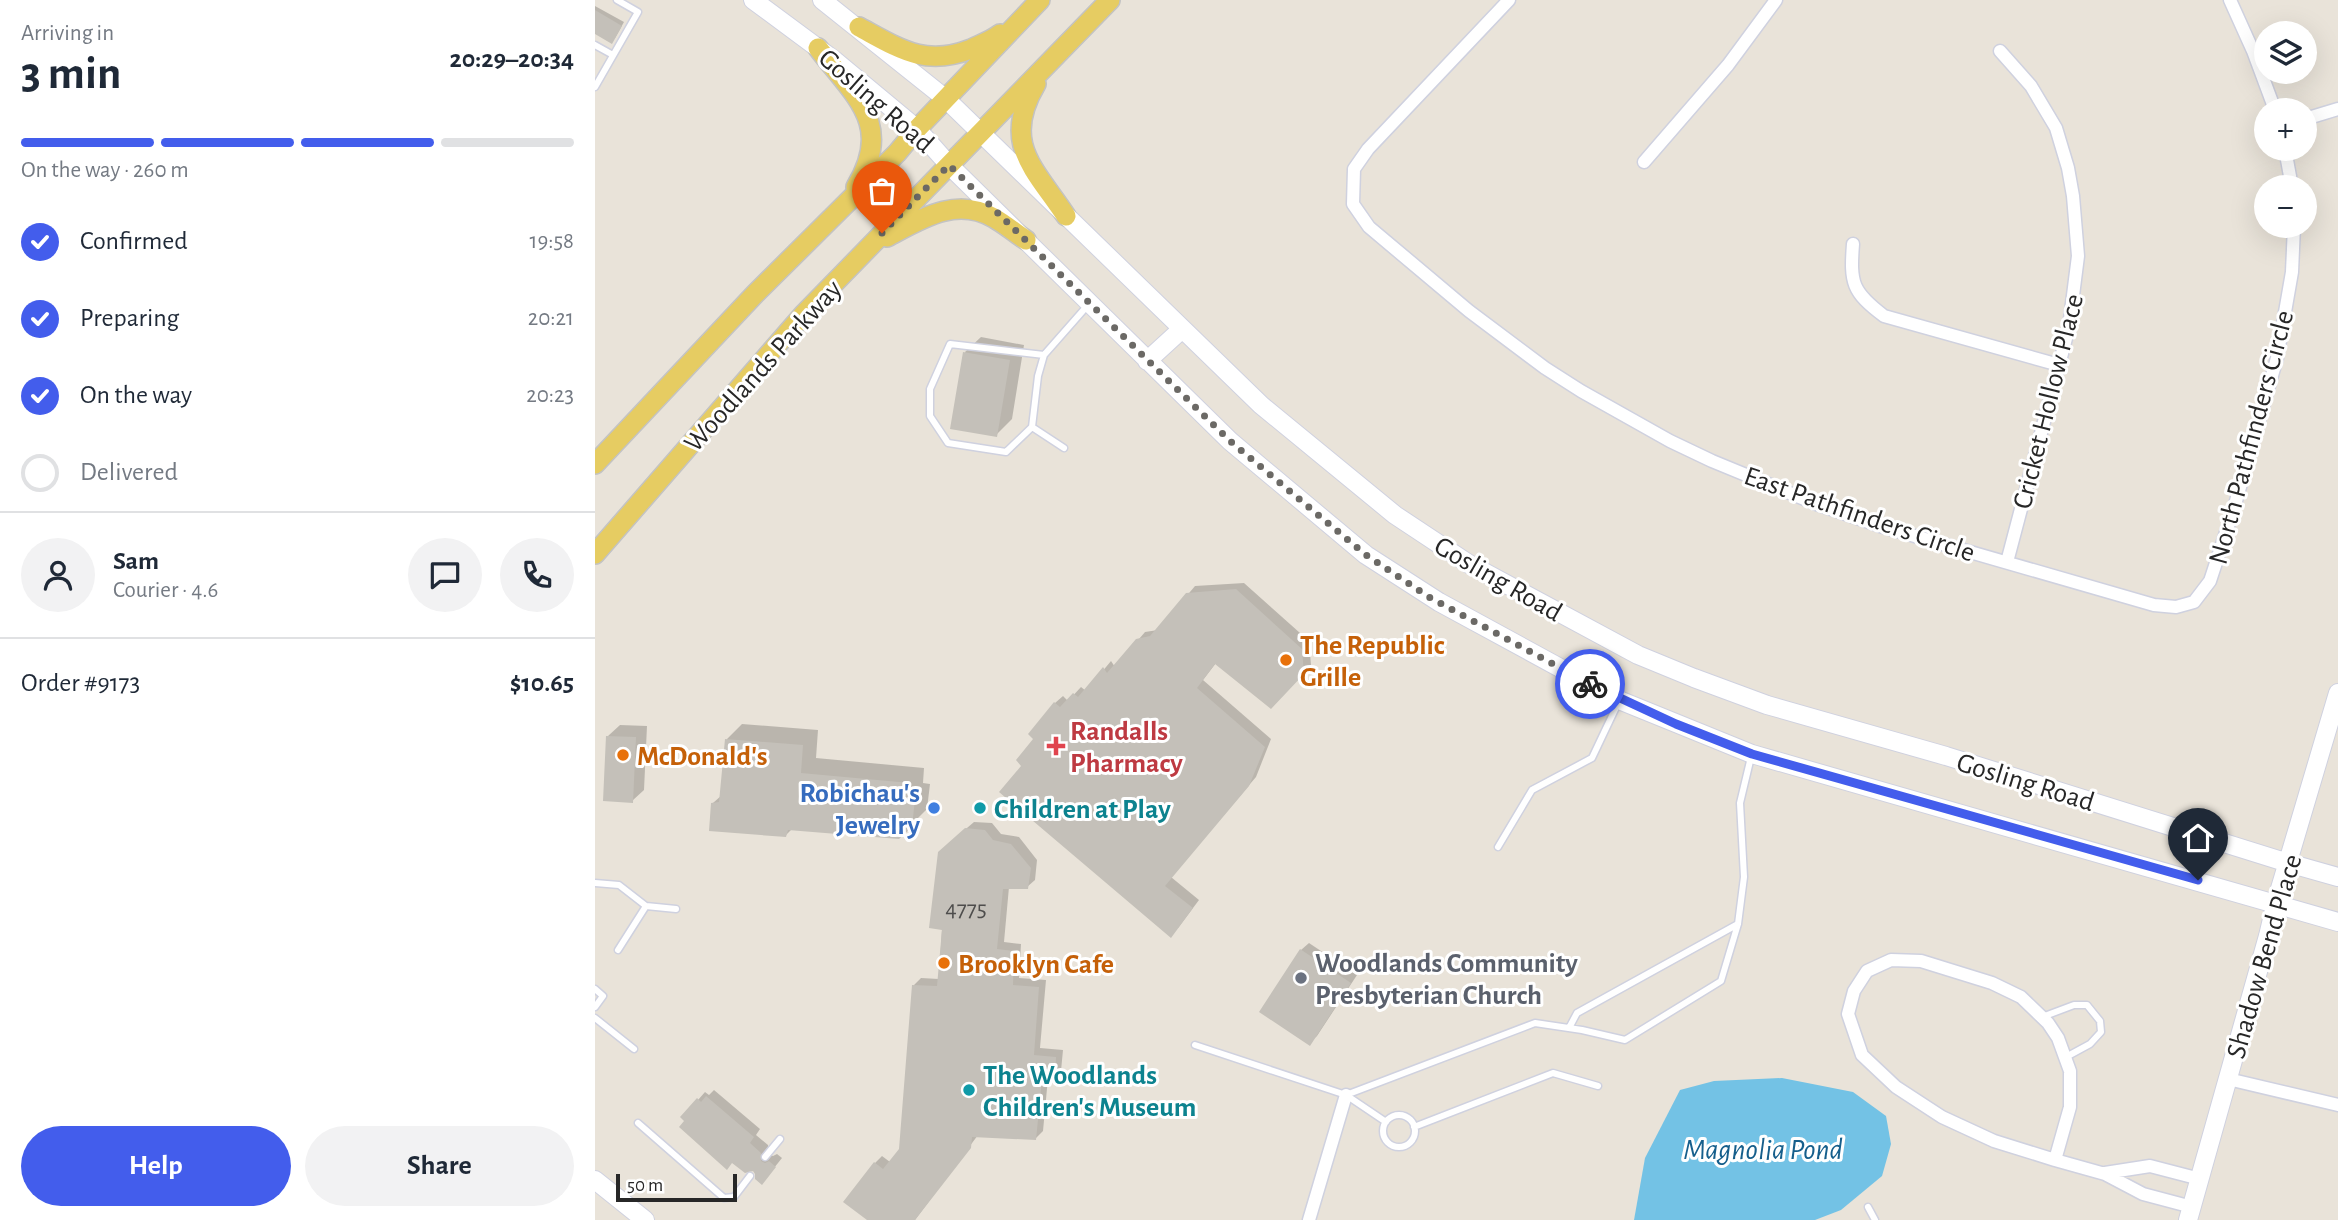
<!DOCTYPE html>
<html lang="en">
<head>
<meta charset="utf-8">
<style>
  body { margin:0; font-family:"Alegreya Sans",sans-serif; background:#f2f2f3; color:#1f2937; height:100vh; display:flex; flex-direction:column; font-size:26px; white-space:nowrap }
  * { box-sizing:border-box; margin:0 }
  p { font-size:23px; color:#747a83 }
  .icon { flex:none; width:38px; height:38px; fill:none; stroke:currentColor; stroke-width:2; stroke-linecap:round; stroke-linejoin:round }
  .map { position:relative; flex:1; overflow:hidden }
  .details { display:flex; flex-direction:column; background:#fff; width:595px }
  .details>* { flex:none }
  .buttons { position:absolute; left:1659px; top:21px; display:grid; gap:14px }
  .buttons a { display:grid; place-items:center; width:63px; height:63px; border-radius:50%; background:#fff; box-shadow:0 7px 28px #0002; font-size:35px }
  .scale { position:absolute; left:21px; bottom:18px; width:121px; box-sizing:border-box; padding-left:7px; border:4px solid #272727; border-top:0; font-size:19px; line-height:24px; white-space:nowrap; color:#272727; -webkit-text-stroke:5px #fff; paint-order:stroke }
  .pin { position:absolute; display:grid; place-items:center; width:60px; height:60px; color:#fff; margin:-72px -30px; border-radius:50% 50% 50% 0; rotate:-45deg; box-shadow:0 0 7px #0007 }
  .pin .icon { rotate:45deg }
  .courier { position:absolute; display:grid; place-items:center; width:70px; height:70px; margin:-35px; border:5px solid #435dec; border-radius:50%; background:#fff; color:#222; box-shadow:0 2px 9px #0007 }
  .summary em { font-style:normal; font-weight:700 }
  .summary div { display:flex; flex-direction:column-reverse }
  .summary { display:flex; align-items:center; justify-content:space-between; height:119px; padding:0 21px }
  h1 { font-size:46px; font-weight:700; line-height:52px }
  .bar { display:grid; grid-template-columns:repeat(4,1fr); gap:10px 7px; align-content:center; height:84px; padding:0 21px }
  .bar i { height:9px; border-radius:5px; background:#e0e1e3 }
  .bar .on { background:#435dec }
  .bar p { grid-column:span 4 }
  .line { display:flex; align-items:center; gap:18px; padding:0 21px; border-top:2px solid #e0e1e3 }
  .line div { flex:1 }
  .round { display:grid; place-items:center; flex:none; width:74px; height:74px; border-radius:37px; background:#f2f2f3 }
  ol { padding:0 21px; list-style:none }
  li { display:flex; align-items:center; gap:21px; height:77px }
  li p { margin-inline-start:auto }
  li .icon { padding:7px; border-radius:50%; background:#435dec; color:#fff; stroke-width:4 }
  li:last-child { color:#747a83 }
  li i { width:38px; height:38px; border:4px solid #e0e1e3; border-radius:50% }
  .action { display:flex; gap:14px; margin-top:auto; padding:14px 21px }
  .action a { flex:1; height:80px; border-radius:42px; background:#435dec; color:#fff; font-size:28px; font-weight:700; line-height:80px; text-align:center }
  .action a+a { background:#f2f2f3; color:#1f2937 }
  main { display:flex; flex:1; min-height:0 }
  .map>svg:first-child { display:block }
  .water { fill:#73c2e5 }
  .shadow { fill:#0003 }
  .building { fill:#c4c0b9 }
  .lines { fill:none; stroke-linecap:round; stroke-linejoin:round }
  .lane-casing { stroke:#cfd1df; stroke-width:9 }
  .street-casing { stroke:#cfd1df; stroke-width:15 }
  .secondary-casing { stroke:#cfd1df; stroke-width:20 }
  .primary-casing { stroke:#c3c3c3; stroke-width:22 }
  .lane { stroke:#fff; stroke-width:6 }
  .street { stroke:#fff; stroke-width:12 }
  .secondary { stroke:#fff; stroke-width:18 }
  .primary { stroke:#e6cc62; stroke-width:19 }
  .done { stroke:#6b6965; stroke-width:7; stroke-dasharray:0 12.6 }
  .route { stroke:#435dec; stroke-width:9 }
  .food-dot { fill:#e8710a; stroke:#fff; stroke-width:2.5 }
  .health-dot { fill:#e0444e; stroke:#fff; stroke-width:2.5 }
  .shop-dot { fill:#3f7fe0; stroke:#fff; stroke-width:2.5 }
  .culture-dot { fill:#0f9aa8; stroke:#fff; stroke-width:2.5 }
  .worship-dot { fill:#6b7280; stroke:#fff; stroke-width:2.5 }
  .labels { text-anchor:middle; stroke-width:6; stroke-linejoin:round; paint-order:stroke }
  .number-label { font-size:24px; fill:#4e4d4c }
  .street-label { font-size:28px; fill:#272727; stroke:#fff }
  .food-label { font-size:28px; font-weight:bold; fill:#c56008; stroke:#fff; text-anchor:start }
  .health-label { font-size:28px; font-weight:bold; fill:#be3a42; stroke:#fff; text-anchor:start }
  .shop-label { font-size:28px; font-weight:bold; fill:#366cbe; stroke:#fff; text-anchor:end }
  .culture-label { font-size:28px; font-weight:bold; fill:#0d838f; stroke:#fff; text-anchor:start }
  .worship-label { font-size:28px; font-weight:bold; fill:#5b616d; stroke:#fff; text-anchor:start }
  .water-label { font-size:30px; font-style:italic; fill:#165f8c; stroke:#fff }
</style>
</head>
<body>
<main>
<section class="details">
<div class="summary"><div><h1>3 min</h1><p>Arriving in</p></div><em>20:29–20:34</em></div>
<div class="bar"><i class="on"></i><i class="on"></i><i class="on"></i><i></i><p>On the way · 260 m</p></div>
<ol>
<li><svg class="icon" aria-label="check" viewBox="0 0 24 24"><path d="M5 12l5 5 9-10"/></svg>Confirmed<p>19:58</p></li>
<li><svg class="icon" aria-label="check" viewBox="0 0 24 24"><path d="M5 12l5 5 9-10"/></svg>Preparing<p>20:21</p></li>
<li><svg class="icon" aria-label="check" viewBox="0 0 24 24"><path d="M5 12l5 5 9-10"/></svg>On the way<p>20:23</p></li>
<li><i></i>Delivered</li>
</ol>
<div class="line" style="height:126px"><a class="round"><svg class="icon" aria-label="person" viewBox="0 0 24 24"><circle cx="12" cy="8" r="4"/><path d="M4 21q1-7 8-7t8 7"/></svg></a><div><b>Sam</b><p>Courier · 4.6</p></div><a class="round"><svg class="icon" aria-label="chat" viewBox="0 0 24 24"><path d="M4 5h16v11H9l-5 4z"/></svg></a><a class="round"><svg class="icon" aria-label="phone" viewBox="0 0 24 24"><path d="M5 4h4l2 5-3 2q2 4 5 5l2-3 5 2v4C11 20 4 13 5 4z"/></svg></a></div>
<div class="line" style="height:91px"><div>Order #9173</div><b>$10.65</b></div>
<div class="action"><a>Help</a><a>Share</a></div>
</section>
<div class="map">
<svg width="1743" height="1220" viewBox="0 0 1743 1220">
  <rect width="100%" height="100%" fill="#e9e3d9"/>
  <path class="water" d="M1187,1078L1258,1092L1291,1116L1296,1144L1287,1176L1246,1210L1220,1220H1039L1050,1158L1085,1090L1119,1081Z"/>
  <path class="shadow" d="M0,6L29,22L20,38L0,32Z
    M386,337L429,345L417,419L401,435L370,352Z
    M649,583L714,641L716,665L676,707L621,663L608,680L676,739L661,777L576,877L604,900L583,928L428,765L460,703L468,696L473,701L486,687L491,691L516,661L520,667L550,632L563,630L600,586Z
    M147,724L223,730L221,758L329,768L328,783L335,784L332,809L316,825L198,828L190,836L118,803L127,795L132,739Z
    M25,725L52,726L49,790L37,801L13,736Z
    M379,822L397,823L406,834L424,837L442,860L440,880L432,887H414L409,942L426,944L424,978L451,980L445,1048L468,1050L466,1071L459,1079L453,1078L448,1131L440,1139L383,1135L320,1220H274L280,1163L287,1156L295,1162L305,1150L319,985L326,978L344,979L352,845Z
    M714,943L762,975L722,1036L714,1043L706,950Z
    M119,1090L165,1129L161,1135L173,1145V1154L178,1156L182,1154L187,1158L167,1183L161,1171L88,1117L110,1092L114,1095Z"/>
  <path class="building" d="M0,10L27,26L17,44L0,34Z
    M368,352L415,360L402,437L355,429Z
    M641,589L707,649L709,674L676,709L620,664L602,688L670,747L654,786L570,886L598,908L576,938L404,792L426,766L421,760L438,739L433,734L459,702L465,707L478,693L483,697L508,667L512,673L541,639L555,636L591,593Z
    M11,736L41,737L38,803L8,801Z
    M130,739L208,745L206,773L315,783L313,798L320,799L317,827L304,839L193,830L191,837L114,831L116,803L124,802Z
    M370,828L390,830L398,840L416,844L436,868L433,889H408L402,949L419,951L418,985L444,987L439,1055L461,1057L460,1080L447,1079L441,1140L377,1137L376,1148L320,1220H272L248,1202L279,1162L288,1169L304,1149L317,985L342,986L347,930L334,928L343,852Z
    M705,949L756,983L715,1046L664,1012Z
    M111,1096L159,1137L155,1143L166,1153V1161L170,1163L174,1161L181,1167L167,1185L160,1179V1174L158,1171L150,1173L137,1163L132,1170L84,1127L89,1121L85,1117L102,1098L106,1102Z"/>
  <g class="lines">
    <defs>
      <path id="lane" d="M0,45L18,55
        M0,87L43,12L22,0
        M437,427L411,452L353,443L335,416V389L355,344L449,355
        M469,448L437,427L443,376L449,355L493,305
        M903,847L937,790L997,758L1024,701
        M0,883L24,885L51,906L81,909
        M23,950L51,906
        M0,989L8,996L0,1007
        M1447,1017L1479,1005H1492L1505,1021L1506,1032L1495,1044L1471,1057
        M0,1018L39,1049
        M974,1028L982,1013L1143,924
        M600,1045L751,1095L791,1122
        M751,1095L940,1023L987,1030L1030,1040L1126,981L1143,924L1149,877L1145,803L1156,757
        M788 1131a16 16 0 1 1 32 0a16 16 0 1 1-32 0Z
        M43,1123L129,1198L139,1197L155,1176
        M819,1127L958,1073L1003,1086
        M170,1157L185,1139
        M1273,1207L1280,1220"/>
      <path id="street" d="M914,0L773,149L759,169L758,204L774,227L874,311L950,368L986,391L1075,441L1117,461L1224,505L1285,526L1559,605L1581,607L1599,602L1615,581L1639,508L1682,358L1697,272L1699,226
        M1635,0L1658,51L1680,110
        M1405,51L1436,86L1461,128L1473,168L1478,196L1483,256L1474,327L1412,562
        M1710,119L1743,109
        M1690,149L1697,187
        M1049,162L1133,65L1181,0
        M1258,244C1255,283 1257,292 1289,316L1464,365
        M1633,1079L1743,1105
        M1460,1160L1475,1107V1071L1463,1038L1453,1023L1426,997L1397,983L1326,961L1296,960L1272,971L1259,991L1253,1014L1267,1055L1301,1087L1347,1117L1399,1141L1460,1160L1510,1174L1548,1194L1597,1207
        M1510,1173L1555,1166L1605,1179
        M714,1220L751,1095"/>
      <path id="secondary" d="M158,0L239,60L298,109L322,129L354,165L635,441L771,555L844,602L1024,700L1157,754L1743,922
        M227,0L351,99L666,405L800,515L874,564L1043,655L1099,678L1172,705L1351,756L1693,863L1743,877
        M552,361L587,329
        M0,1180L50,1220
        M1593,1220L1673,936L1681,902L1743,693"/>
      <path id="primary" d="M264,27C305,49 330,67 376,49C386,44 396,41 405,34
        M223,48C260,97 299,124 261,187
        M441,84C406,143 439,168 471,216
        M292,237C326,219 361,196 399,218C410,224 420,233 431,240
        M0,464L160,294L302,153L322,129L445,0
        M0,554L208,315L515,0"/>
    </defs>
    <use href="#lane" class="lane-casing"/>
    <use href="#street" class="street-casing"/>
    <use href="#secondary" class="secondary-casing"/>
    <use href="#primary" class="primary-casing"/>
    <use href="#lane" class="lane"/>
    <use href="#street" class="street"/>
    <use href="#secondary" class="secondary"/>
    <use href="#primary" class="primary"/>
  </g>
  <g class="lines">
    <path class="done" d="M287,233L354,165L635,441L771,555L834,597L995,684"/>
    <path class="route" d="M995,684L1081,724L1157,754L1603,880"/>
  </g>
  <g class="food-dot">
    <circle cx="691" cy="660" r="7"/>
    <circle cx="28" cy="755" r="7"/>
    <circle cx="349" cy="963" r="7"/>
  </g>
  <path class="health-dot" d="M457.5 735.5h7v7h7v7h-7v7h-7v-7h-7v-7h7z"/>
  <circle class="shop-dot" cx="339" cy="808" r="7"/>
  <g class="culture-dot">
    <circle cx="385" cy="808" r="7"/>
    <circle cx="374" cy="1090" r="7"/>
  </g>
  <circle class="worship-dot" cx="706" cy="978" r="7"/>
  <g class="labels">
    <g class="number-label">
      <text x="371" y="916">4775</text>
    </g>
    <g class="street-label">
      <text transform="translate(282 100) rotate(41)" y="10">Gosling Road</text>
      <text transform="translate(167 365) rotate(-48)" y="10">Woodlands Parkway</text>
      <text transform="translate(1452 401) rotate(-76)" y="10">Cricket Hollow Place</text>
      <text transform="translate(1655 437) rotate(-75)" y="10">North Pathfinders Circle</text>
      <text transform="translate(1265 513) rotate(19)" y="10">East Pathfinders Circle</text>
      <text transform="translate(904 578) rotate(30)" y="10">Gosling Road</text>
      <text transform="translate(1431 781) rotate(17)" y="10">Gosling Road</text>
      <text transform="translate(1668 956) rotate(-74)" y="10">Shadow Bend Place</text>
    </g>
    <g class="food-label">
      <text x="705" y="654">The Republic<tspan x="705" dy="32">Grille</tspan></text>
      <text x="42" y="765">McDonald's</text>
      <text x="363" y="973">Brooklyn Cafe</text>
    </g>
    <g class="health-label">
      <text x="475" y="740">Randalls<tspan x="475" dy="32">Pharmacy</tspan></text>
    </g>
    <g class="shop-label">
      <text x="325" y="802">Robichau's<tspan x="325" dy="32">Jewelry</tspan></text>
    </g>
    <g class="culture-label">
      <text x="399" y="818">Children at Play</text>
      <text x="388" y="1084">The Woodlands<tspan x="388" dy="32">Children's Museum</tspan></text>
    </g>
    <g class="worship-label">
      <text x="720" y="972">Woodlands Community<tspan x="720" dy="32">Presbyterian Church</tspan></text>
    </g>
    <g class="water-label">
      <text x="1168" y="1159">Magnolia Pond</text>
    </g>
  </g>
</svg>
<div class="buttons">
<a><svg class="icon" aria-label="layers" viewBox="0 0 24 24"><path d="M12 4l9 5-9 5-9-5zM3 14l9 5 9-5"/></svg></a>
<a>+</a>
<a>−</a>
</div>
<div class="scale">50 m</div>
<div class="pin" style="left:287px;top:233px;background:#ea580c"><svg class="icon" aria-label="bag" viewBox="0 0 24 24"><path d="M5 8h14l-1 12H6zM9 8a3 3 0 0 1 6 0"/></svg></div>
<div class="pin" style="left:1603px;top:880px;background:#1f2937"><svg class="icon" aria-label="home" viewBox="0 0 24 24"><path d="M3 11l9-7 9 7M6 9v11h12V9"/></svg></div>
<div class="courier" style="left:995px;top:684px"><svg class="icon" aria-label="bike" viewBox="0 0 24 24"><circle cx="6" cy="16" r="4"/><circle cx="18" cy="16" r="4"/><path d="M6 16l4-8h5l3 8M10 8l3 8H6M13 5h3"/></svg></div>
</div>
</main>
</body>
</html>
